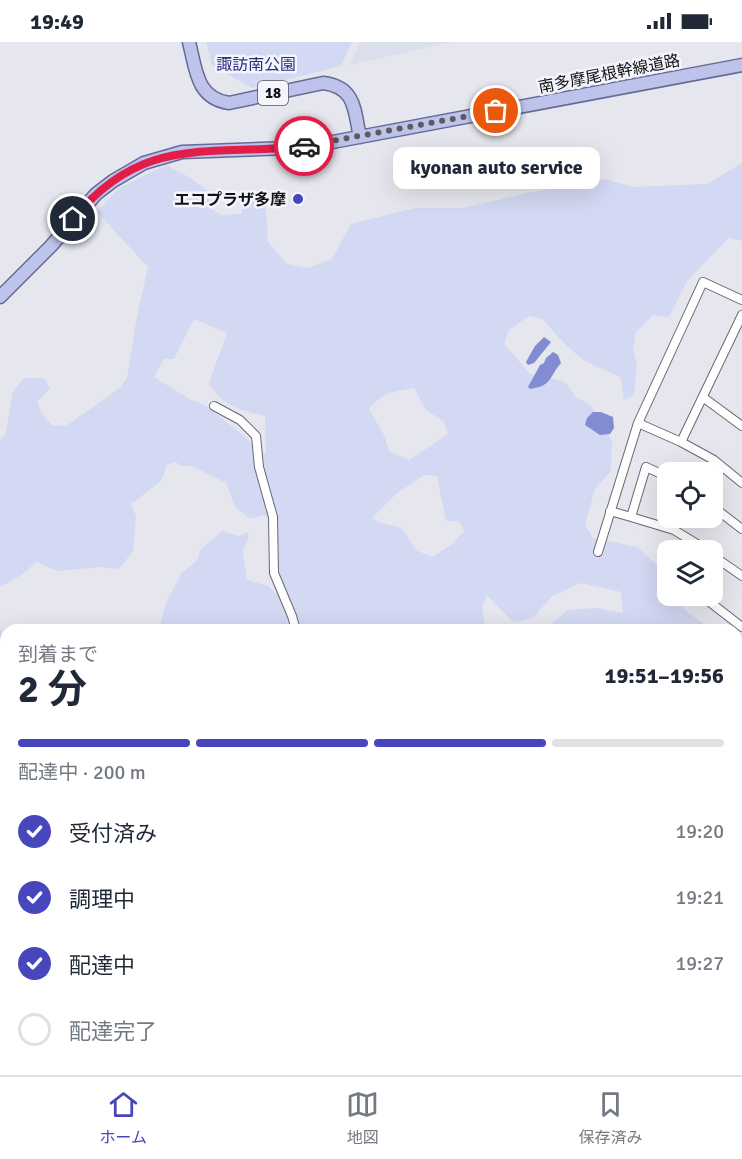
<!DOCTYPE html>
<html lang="ja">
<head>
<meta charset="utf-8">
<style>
  body { margin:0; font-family:Signika,"Noto Sans JP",sans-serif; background:#f6f6f7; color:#1f2937; height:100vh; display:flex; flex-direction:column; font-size:22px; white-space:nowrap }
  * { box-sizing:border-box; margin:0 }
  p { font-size:20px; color:#747a83 }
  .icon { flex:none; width:33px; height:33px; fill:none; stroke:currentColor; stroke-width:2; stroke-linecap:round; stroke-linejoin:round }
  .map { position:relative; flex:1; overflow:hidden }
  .details { position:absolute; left:0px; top:582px; width:742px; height:452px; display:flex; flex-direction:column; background:#fff; border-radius:18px 18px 0 0; box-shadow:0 6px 24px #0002 }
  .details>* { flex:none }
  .tools { position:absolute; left:657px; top:420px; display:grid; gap:12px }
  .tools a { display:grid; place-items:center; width:66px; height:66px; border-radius:12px; background:#fff; box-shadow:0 6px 24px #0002; font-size:30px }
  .pin { position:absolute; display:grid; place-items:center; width:51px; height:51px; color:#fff; margin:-26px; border:3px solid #fff; border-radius:50%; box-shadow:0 2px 6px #0007 }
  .courier { position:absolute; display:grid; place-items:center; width:60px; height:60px; margin:-30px; border:4px solid #e11d48; border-radius:50%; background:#fff; color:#222; box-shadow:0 2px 8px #0007 }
  .bubble { position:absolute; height:42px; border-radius:12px; background:#fff; box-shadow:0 6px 24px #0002; font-size:20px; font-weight:700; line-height:42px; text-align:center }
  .overview em { font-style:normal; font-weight:700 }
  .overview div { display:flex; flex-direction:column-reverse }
  .overview { display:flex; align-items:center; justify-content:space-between; height:102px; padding:0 18px }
  h1 { font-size:39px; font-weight:700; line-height:45px }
  .bar { display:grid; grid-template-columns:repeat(4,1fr); gap:9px 6px; align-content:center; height:72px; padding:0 18px }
  .bar i { height:8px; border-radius:4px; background:#e0e1e3 }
  .bar .selected { background:#4746bc }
  .bar p { grid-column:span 4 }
  ol { padding:0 18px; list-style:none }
  li { display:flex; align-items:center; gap:18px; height:66px }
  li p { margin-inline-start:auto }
  li .icon { padding:6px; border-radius:50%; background:#4746bc; color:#fff; stroke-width:4 }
  li:last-child { color:#747a83 }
  li i { width:33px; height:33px; border:3px solid #e0e1e3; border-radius:50% }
  .status { display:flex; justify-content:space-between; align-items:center; height:42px; padding:0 30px; background:#fff; direction:ltr }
  .status svg { height:16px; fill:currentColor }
  .dock { display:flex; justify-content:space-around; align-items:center; height:84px; border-top:2px solid #e0e1e3; background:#fff; font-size:16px; color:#747a83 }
  .dock a { display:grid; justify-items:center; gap:3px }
  .dock .selected { color:#4746bc }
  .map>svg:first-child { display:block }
  .built { fill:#dbdeed }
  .green { fill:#d3d8f3; fill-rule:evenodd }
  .water { fill:#828cd3 }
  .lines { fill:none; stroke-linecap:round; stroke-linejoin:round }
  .minor-casing { stroke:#67686f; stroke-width:10 }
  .primary-casing { stroke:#656b97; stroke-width:15 }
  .minor { stroke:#fff; stroke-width:8 }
  .primary { stroke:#bec3eb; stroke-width:12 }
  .done { stroke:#5c5c60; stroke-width:6; stroke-dasharray:0 10.8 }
  .route { stroke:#e11d48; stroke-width:8 }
  .poi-dot { fill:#4746bc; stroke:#f3f4fc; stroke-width:2 }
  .labels { text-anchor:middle; stroke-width:5; stroke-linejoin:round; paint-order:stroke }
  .shield { fill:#f3f4fc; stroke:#555559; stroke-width:1.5 }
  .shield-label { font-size:15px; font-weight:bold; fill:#111113 }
  .park-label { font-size:16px; fill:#2e2e81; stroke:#f3f4fc }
  .street-label { font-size:16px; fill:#111113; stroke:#f3f4fc }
  .poi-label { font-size:16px; font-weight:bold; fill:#111113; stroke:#f3f4fc; text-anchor:end }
</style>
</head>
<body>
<div class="status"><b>19:49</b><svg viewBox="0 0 49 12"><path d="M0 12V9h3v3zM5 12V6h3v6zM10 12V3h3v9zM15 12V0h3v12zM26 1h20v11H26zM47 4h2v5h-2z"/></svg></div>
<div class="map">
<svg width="742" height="1033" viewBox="0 0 742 1033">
  <rect width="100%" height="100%" fill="#e6e7ee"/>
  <path class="built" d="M360,0H452L350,23Z"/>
  <path class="green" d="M206,0H352L341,24L252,46L212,23Z
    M742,121V199L729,196L687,239L669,275L653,273L636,290L633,308L637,323L634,353L624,358L621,336C610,329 598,326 587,320C570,309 555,292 543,277L529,274L509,288L504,302L530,332L564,339L576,355L591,363L612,399L611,429L595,447L585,483L593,496L637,505L667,532L668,554H678L679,563L711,588H638L633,584L635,588H544L568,568L596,566L623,571L621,550L581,541L552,554L533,576L513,580L487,553L482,566L486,588H155L161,580L166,561L181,532L198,517L200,508L222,489L239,494L247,490L249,495L243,509L247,538L268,544L277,553L286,549L274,520L277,477L262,473L250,477L235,465L226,441L192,424H181L176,420L167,423L161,439L131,462L136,474L133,509L119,527L102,525L57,529L37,520L18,535L0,545V399L6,390L13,349L24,336H44L50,347L37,360L42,372L52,383L66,384L120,346L127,336L136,279L148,225L97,170L119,146L166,123L187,134L208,149L211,167L221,173L241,172L248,154L266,165L268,200L287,222L308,226L332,217L351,182L415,166H463L527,151L606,137L632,145L707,142ZM194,277L227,291L209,341C221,363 241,369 265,374L266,412L261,411L244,394L205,363L191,358L154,335L164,317H174ZM414,346L425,367L444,380L448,392L409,418L389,409L384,393L369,367C386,348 391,351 414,346ZM424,433L437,434L446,479H459L464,489L452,502L433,515L417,509L401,486L379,480L372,476L396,452Z
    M0,587L6,596V701L0,702Z
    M737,604L742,607V842L736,841Z
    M6,730V1028H17L7,1033H0V732Z
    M736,879L742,880V984L737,986Z
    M90,1028H202L207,1033H88Z
    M261,1028H485L483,1033H400L398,1029L385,1033H266Z
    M506,1028H695L693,1033H507Z"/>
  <path class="water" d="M544,295L551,300L534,321L528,323L526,320L535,304Z
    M553,310L558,313L561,321C549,335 552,344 530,347L528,345L540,323L544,321L546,316Z
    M593,370H601L613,375L614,386L610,392L600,393L585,383L587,376Z"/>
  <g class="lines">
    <defs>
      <path id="minor" d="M742,273L681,400L714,418L742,441
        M704,356L742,384
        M214,364L240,378L256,394L259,425L273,475L274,531L292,574L296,588
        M638,381L681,400
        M668,435L646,425L631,475L674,488L707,508
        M712,464L742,487
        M610,469L631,475
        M598,510L638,381L703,240L742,258
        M712,513L742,534
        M702,554L742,585
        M0,706L6,707
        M736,872L742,873
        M239,1028L242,1033"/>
      <path id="primary" d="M189,0C196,27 196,56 229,61L323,41C356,45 354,68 360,95
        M0,255L51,204L96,152L113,139L144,121L182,110L289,106L322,102L742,23"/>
    </defs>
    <use href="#minor" class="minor-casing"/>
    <use href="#primary" class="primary-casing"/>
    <use href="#minor" class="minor"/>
    <use href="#primary" class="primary"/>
  </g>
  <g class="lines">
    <path class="done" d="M304,104L496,69"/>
    <path class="route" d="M73,177C144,91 208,115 304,104"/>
  </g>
  <circle class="poi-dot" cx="298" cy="157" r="6"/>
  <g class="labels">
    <rect class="shield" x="258" y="39" width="30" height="24" rx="4.5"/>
    <g class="shield-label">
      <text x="273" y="56">18</text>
    </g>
    <g class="park-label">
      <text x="256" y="28">諏訪南公園</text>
    </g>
    <g class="street-label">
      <text transform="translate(609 31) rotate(-11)" y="6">南多摩尾根幹線道路</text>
    </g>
    <g class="poi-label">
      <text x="286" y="163">エコプラザ多摩</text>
    </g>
  </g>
</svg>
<div class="tools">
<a><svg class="icon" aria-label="locate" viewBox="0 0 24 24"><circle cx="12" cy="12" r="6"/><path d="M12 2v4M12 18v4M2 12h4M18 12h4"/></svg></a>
<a><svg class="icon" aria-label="layers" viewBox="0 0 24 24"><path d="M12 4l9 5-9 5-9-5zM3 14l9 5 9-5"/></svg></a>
</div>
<div class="pin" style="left:496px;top:69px;background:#ea580c"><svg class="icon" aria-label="bag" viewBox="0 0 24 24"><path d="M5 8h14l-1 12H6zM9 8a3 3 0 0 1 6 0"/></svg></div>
<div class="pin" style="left:73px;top:177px;background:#1f2937"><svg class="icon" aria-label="home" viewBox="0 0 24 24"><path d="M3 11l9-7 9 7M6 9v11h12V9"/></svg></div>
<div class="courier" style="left:304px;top:104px"><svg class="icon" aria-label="car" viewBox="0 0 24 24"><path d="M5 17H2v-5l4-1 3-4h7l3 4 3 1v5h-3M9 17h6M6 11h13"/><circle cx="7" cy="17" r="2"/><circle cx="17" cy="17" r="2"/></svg></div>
<div class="bubble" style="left:393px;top:105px;width:207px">kyonan auto service</div>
<section class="details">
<div class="overview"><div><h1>2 分</h1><p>到着まで</p></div><em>19:51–19:56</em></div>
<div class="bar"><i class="selected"></i><i class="selected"></i><i class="selected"></i><i></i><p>配達中 · 200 m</p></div>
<ol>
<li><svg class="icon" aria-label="check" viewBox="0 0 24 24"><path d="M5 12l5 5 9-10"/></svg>受付済み<p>19:20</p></li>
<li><svg class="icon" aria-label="check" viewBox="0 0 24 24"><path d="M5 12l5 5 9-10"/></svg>調理中<p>19:21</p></li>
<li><svg class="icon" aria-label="check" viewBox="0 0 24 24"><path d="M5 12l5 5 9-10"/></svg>配達中<p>19:27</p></li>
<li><i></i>配達完了</li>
</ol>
</section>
</div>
<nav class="dock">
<a class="selected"><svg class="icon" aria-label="home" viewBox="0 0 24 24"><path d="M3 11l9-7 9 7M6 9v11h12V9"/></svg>ホーム</a>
<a><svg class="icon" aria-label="map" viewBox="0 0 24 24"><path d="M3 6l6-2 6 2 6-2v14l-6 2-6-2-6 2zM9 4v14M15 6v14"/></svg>地図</a>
<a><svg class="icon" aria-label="saved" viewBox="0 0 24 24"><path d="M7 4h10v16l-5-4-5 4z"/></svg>保存済み</a>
</nav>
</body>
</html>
